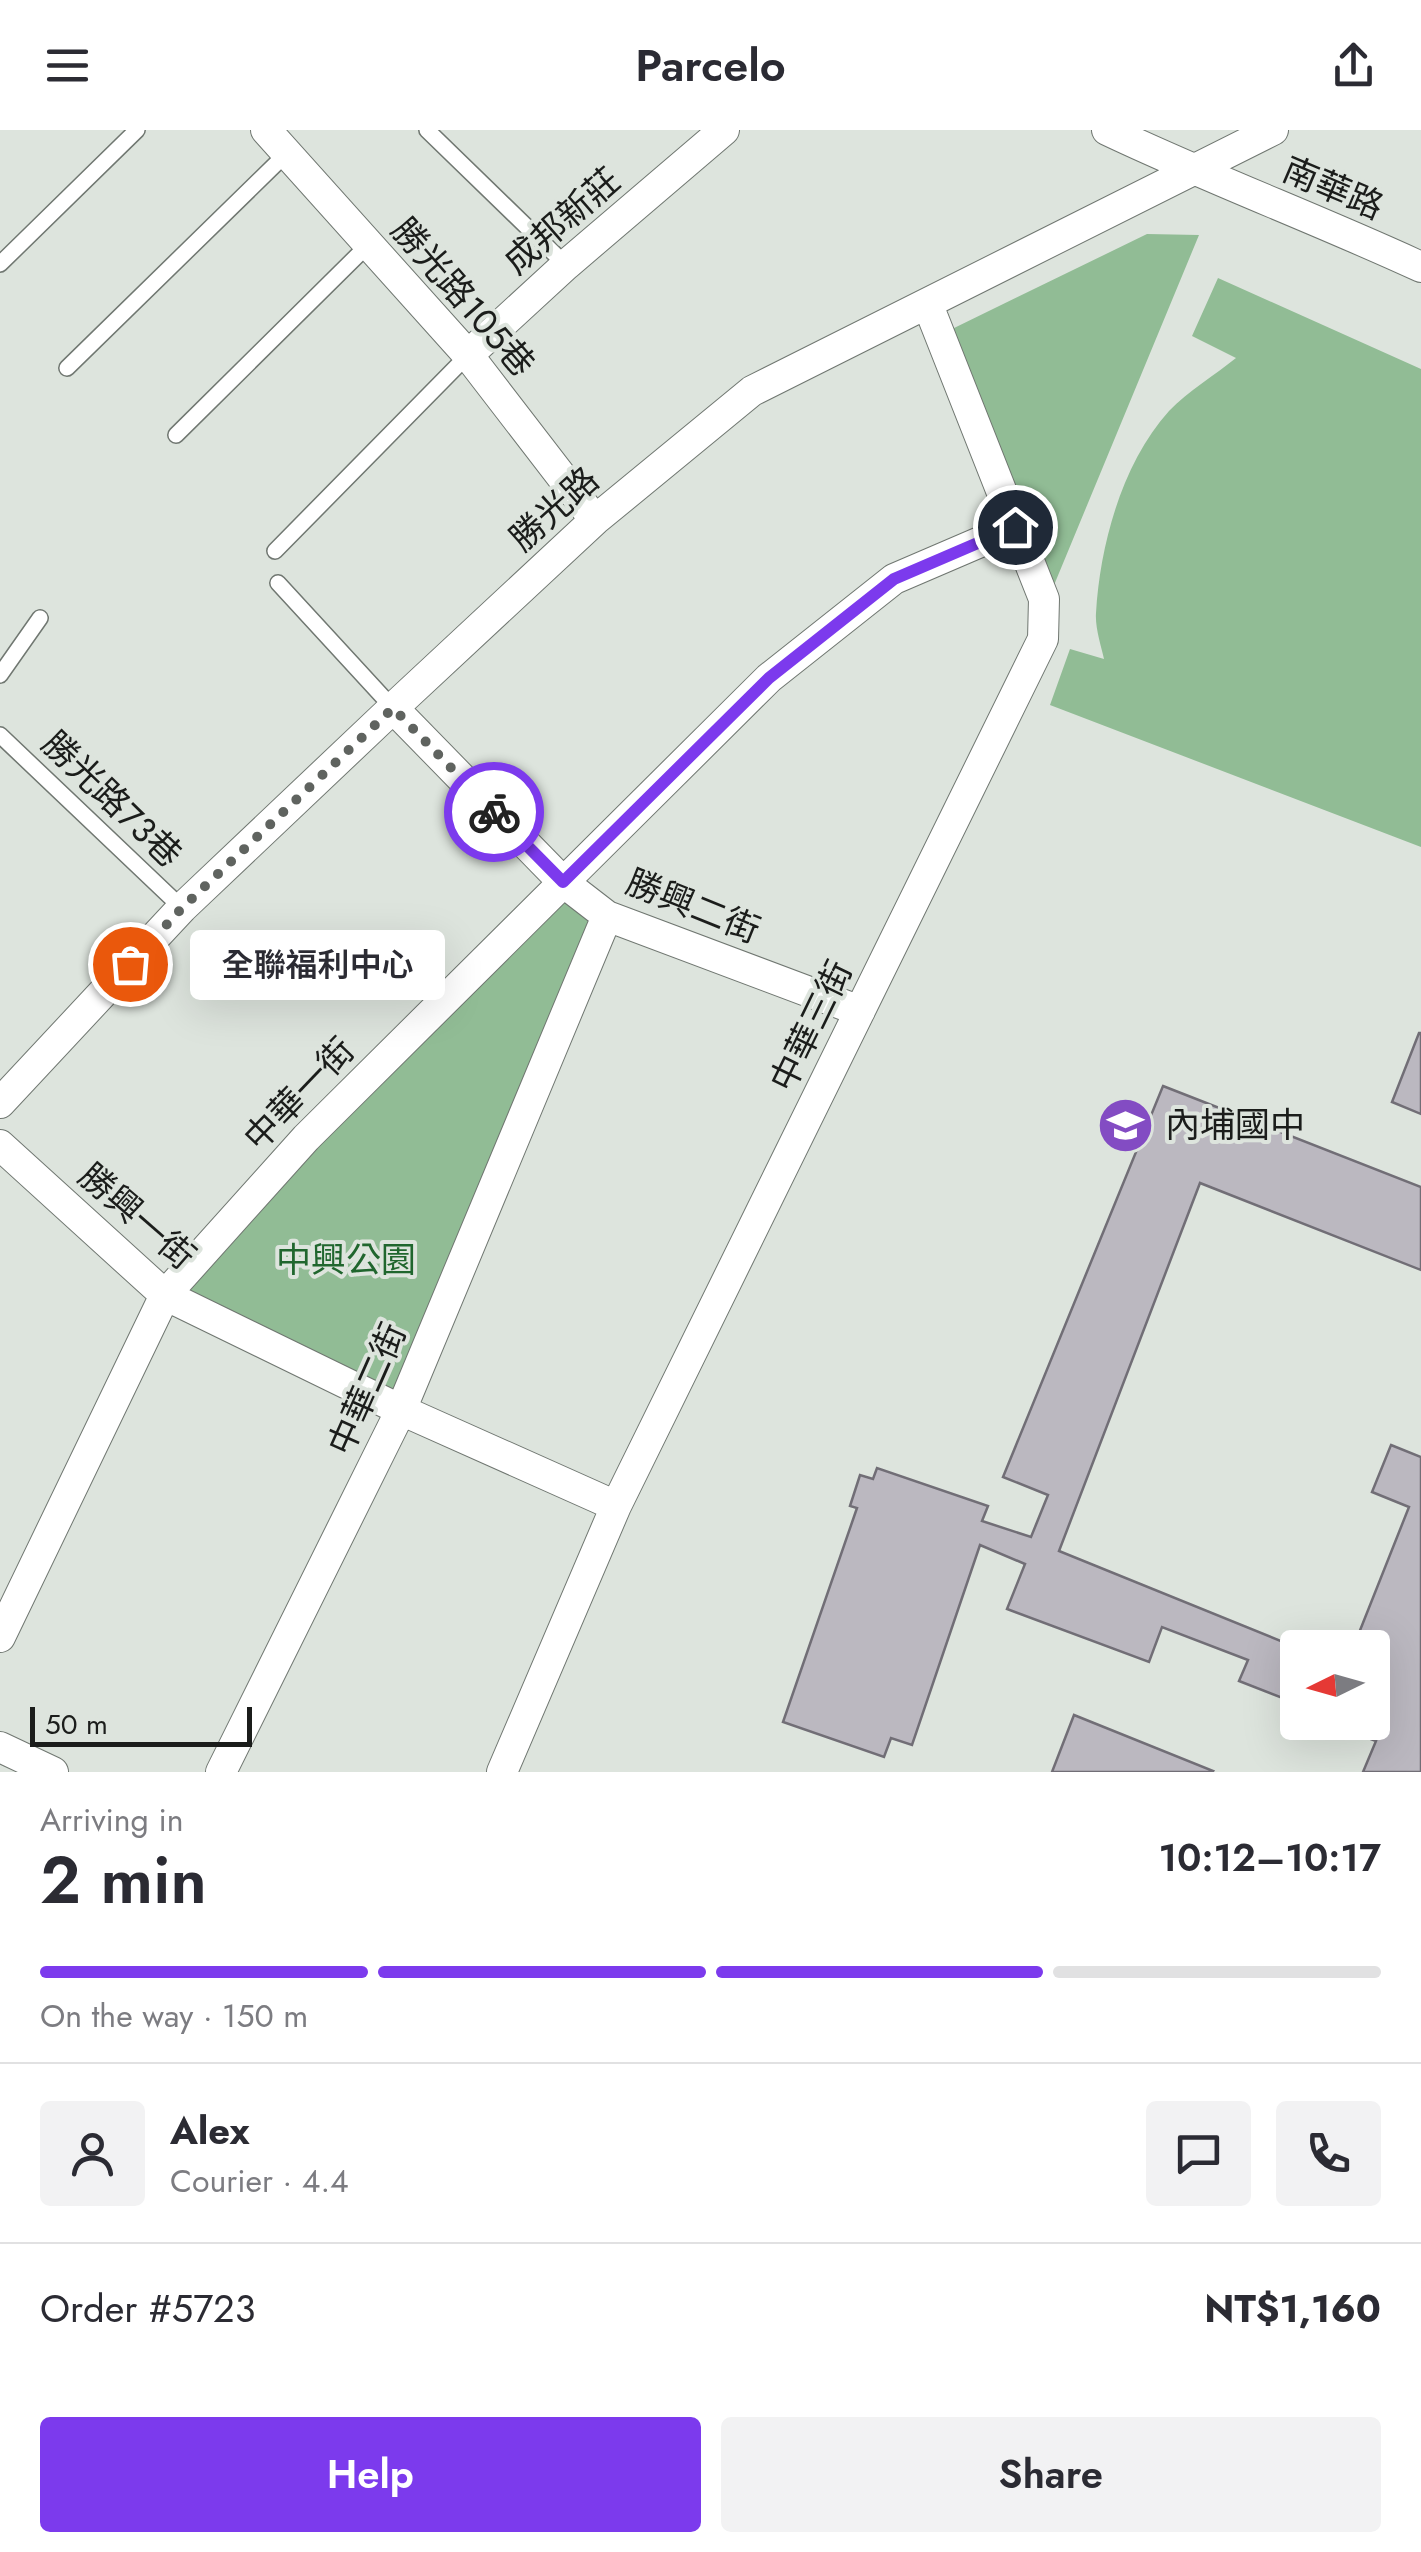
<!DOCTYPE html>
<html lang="en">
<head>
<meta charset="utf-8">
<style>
  body { margin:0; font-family:Jost,"Noto Sans TC",sans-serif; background:#f2f2f3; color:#2b2b33; height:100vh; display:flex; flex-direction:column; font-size:38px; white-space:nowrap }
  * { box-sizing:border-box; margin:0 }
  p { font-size:32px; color:#7c7c81 }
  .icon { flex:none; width:55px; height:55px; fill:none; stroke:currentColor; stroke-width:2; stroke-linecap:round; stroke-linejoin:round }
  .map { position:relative; height:1642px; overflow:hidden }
  .drawer { display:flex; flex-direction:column; background:#fff; flex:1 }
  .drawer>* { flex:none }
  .needle { width:65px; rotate:265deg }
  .controls { position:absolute; left:1280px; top:1500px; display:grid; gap:20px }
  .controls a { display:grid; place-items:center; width:110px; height:110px; border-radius:10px; background:#fff; box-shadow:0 10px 40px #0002; font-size:50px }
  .scale { position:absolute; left:30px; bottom:25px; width:222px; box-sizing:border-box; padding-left:10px; border:5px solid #1b1d1b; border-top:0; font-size:28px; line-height:35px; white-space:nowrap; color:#1b1d1b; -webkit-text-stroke:8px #dde4dd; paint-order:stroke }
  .pin { position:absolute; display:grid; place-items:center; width:85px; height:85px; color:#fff; margin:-42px; border:5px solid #fff; border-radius:50%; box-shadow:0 2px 10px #0007 }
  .courier { position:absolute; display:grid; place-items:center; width:100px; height:100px; margin:-50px; border:8px solid #7c3aed; border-radius:50%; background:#fff; color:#222; box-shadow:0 2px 12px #0007 }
  .bubble { position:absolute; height:70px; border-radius:10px; background:#fff; box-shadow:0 10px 40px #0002; font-size:32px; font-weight:600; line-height:70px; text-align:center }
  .head em { font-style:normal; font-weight:600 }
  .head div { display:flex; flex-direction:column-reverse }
  .head { display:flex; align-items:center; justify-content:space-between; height:170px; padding:0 40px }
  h1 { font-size:65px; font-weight:600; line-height:75px }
  .bar { display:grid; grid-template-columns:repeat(4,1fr); gap:15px 10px; align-content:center; height:120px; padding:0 40px }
  .bar i { height:12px; border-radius:8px; background:#e1e1e2 }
  .bar .current { background:#7c3aed }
  .bar p { grid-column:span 4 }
  .line { display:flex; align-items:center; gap:25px; padding:0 40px; border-top:2px solid #e1e1e2 }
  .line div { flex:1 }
  .round { display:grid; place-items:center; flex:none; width:105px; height:105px; border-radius:10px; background:#f2f2f3 }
  .button { display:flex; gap:20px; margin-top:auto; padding:20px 40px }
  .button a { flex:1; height:115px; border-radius:10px; background:#7c3aed; color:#fff; font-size:40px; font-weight:600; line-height:115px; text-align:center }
  .button a+a { background:#f2f2f3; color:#2b2b33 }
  header { display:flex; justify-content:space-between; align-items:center; height:130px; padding:0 40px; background:#fff; font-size:45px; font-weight:600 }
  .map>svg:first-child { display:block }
  .green { fill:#91bc95 }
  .building { fill:#bbb8c0; stroke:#716e76; stroke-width:2.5 }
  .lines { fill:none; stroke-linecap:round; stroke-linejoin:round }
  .lane-casing { stroke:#707771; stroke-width:18 }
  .street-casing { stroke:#707771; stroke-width:32 }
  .lane { stroke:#fff; stroke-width:15 }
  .street { stroke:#fff; stroke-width:30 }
  .done { stroke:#5f635f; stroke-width:10; stroke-dasharray:0 18 }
  .route { stroke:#7c3aed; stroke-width:12 }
  .labels { text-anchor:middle; stroke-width:8; stroke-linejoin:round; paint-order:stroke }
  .street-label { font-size:35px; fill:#1b1d1b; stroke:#dde4dd }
  .poi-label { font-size:35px; fill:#1b1d1b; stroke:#dde4dd; text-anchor:start }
  .park-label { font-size:35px; fill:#20662e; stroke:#dde4dd }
</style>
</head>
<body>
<header><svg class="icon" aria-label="menu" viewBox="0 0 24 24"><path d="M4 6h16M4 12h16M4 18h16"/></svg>Parcelo<svg class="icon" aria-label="share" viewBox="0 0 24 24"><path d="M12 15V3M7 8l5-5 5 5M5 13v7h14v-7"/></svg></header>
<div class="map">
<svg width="1421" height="1642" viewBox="0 0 1421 1642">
  <rect width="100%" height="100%" fill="#dde4dd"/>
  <path class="green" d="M1147,104L1199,105L1047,472L950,200Z
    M1218,148L1421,239V717L1050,575L1070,519L1104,529C1101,515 1095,498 1096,483C1100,415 1122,333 1169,281C1188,261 1215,245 1236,228L1192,206Z
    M566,765L596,791L395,1263L179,1161L317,1013Z"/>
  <path class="building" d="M1419,903H1421V984L1392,972Z
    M1163,956L1421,1057V1140L1200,1053L1059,1421L1298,1518V1574L1239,1551L1248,1530L1162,1497L1149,1532L1007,1479L1025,1434L980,1415L912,1615L891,1608L884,1627L783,1592L857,1378L850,1376L860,1345L873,1349L877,1338L988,1376L982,1391L1031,1407L1048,1365L1003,1347Z
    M1391,1315L1421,1327V1642H1363L1376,1611L1331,1594L1372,1592V1518H1353L1409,1377L1372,1362Z
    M1074,1585L1213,1641L1212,1642H1052Z"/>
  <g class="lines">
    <defs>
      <path id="lane" d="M427,0L566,135
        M0,134L137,0
        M67,238L287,23
        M176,305L369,114
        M275,421L468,225
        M278,453L393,578
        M0,545L40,488
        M0,605L182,778"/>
      <path id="street" d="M266,0L468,225L595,390
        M1107,0C1210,49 1317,89 1421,137
        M468,225L566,135L724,0
        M393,578L563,752L607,786L860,881
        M0,973L182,778L393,578L595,390L752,261L1273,0
        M0,1015L165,1165L401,1280L616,1376
        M0,1507L165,1165L306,1008L769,548L894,449L1015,397
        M0,1617L53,1642
        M221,1642L401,1280L607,786
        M502,1642L616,1376L1043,509L1044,469L928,175"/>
    </defs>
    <use href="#lane" class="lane-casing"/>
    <use href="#street" class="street-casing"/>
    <use href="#lane" class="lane"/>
    <use href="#street" class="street"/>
  </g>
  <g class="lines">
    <path class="done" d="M130,834L182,778L393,578L494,682"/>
    <path class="route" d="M494,682L563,752L769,548L894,449L1015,397"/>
  </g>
  <defs>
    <symbol id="school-disc" viewBox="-11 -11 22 22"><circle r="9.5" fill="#834cc3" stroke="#dde4dd"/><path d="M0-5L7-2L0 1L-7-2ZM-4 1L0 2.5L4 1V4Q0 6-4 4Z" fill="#fff"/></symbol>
  </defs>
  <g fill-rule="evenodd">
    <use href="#school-disc" x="1094" y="964" width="63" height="63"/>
  </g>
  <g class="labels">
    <g class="street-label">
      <text transform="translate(1333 58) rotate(23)" y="12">南華路</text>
      <text transform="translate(562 91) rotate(-41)" y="12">成邦新莊</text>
      <text transform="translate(463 167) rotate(49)" y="12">勝光路105巷</text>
      <text transform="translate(554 379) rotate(-42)" y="12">勝光路</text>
      <text transform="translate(112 669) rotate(44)" y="12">勝光路73巷</text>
      <text transform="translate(693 776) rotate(22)" y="12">勝興二街</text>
      <text transform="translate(811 896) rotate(-64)" y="12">中華三街</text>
      <text transform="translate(299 964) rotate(-46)" y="12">中華一街</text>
      <text transform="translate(137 1086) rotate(41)" y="12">勝興一街</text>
      <text transform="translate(367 1259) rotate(-66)" y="12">中華二街</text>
    </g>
    <g class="poi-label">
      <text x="1165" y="1007">內埔國中</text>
    </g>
    <g class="park-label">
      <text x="346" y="1142">中興公園</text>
    </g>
  </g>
</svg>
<div class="controls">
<a><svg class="needle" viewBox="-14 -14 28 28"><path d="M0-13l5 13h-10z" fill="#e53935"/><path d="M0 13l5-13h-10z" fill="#7c7c81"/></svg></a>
</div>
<div class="scale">50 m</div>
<div class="pin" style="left:130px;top:834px;background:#ea580c"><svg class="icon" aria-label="bag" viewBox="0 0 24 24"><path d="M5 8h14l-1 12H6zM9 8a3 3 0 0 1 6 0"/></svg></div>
<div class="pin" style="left:1015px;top:397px;background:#1f2937"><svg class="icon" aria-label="home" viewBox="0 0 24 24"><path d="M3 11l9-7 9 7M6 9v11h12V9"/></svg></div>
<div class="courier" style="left:494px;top:682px"><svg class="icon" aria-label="bike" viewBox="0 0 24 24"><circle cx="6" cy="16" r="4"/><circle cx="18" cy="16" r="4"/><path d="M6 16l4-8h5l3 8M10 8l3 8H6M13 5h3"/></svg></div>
<div class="bubble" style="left:190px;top:800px;width:255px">全聯福利中心</div>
</div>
<section class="drawer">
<div class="head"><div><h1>2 min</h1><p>Arriving in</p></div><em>10:12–10:17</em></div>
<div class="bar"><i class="current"></i><i class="current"></i><i class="current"></i><i></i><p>On the way · 150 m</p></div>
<div class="line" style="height:180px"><a class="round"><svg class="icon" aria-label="person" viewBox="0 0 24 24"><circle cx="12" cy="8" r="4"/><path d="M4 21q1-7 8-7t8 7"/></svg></a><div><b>Alex</b><p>Courier · 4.4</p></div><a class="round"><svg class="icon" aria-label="chat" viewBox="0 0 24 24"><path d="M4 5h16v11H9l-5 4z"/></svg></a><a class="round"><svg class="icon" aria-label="phone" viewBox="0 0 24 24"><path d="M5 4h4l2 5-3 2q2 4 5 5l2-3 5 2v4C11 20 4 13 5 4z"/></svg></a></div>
<div class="line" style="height:130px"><div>Order #5723</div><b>NT$1,160</b></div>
<div class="button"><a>Help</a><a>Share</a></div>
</section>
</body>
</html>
